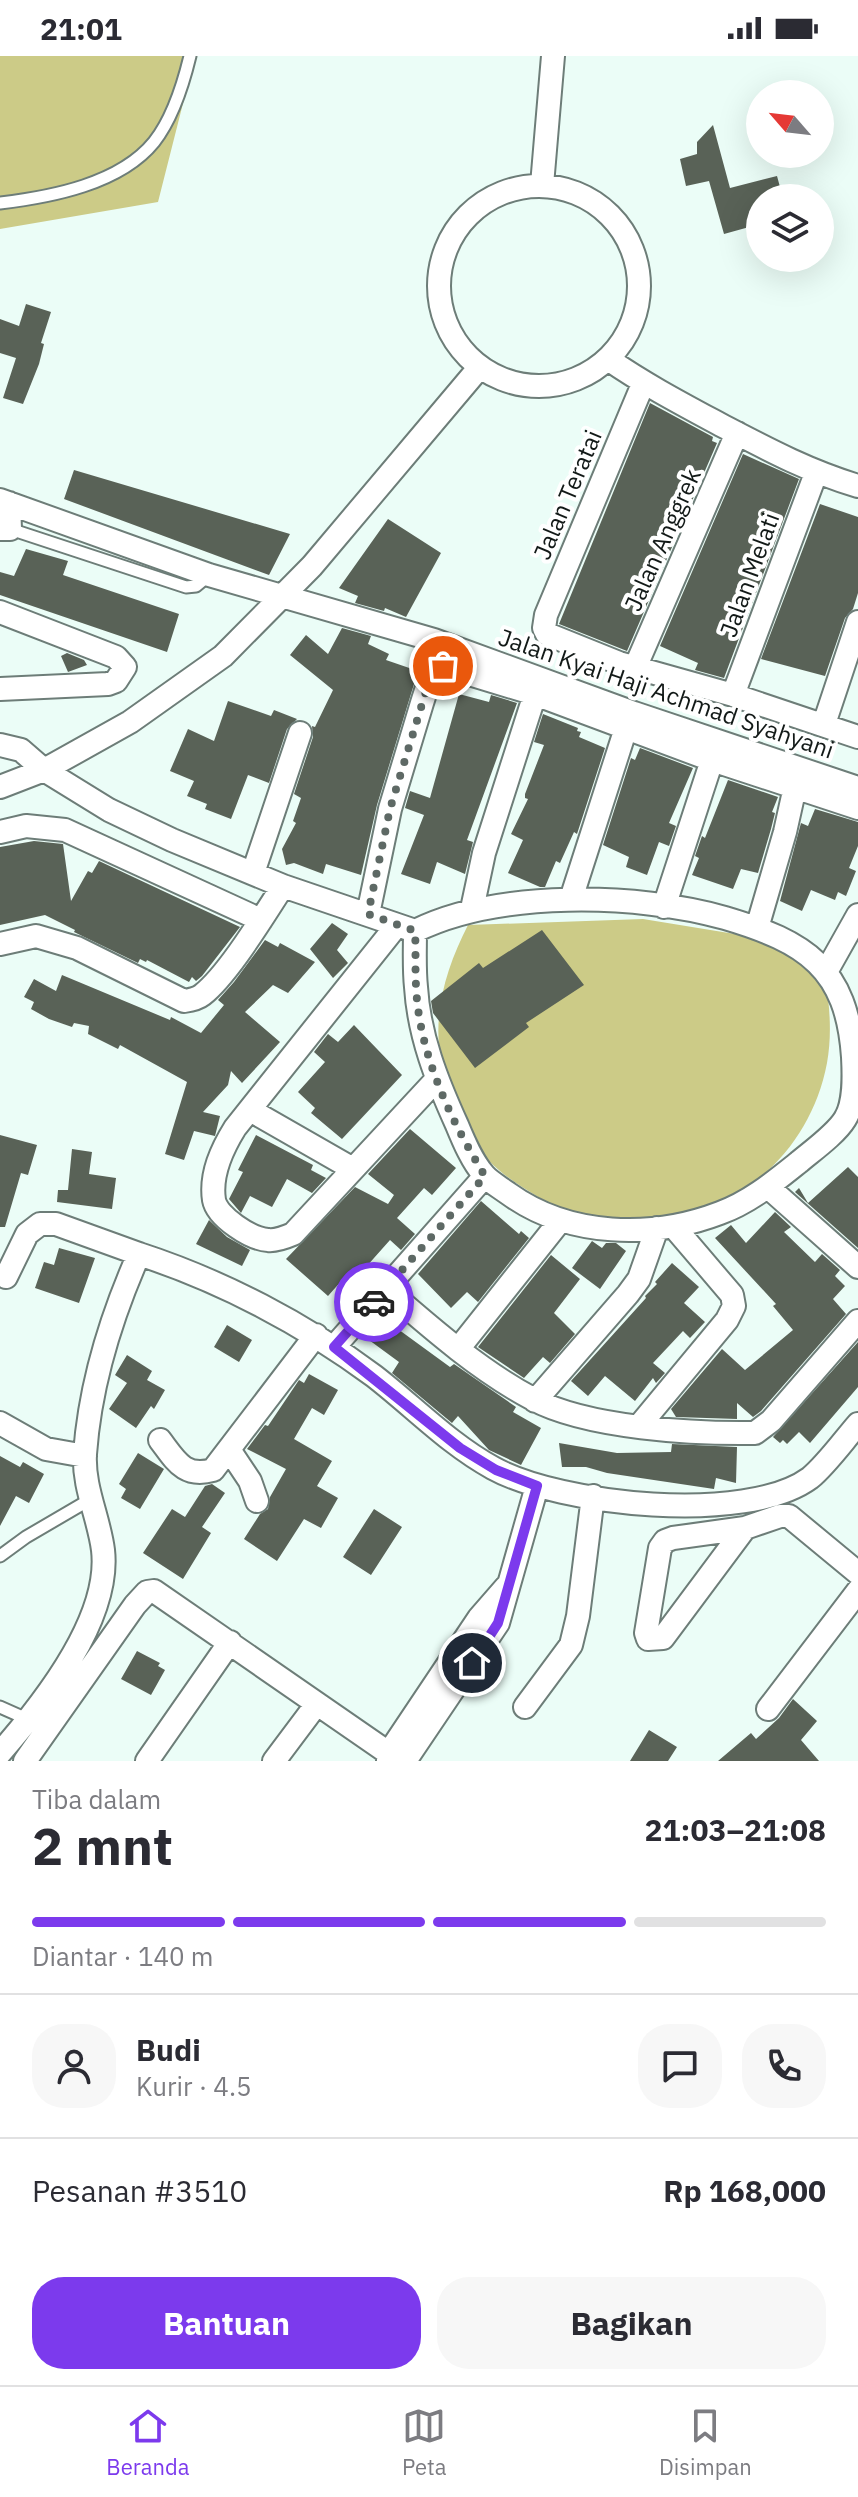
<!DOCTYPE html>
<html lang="id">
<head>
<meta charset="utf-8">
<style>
  body { margin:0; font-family:"IBM Plex Sans",sans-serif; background:#f7f7f7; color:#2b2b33; height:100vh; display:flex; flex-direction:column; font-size:30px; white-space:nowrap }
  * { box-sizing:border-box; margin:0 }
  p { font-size:26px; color:#7c7c81 }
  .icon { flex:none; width:44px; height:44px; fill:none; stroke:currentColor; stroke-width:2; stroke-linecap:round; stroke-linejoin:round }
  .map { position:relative; height:1705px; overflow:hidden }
  .side { display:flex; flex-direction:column; background:#fff; flex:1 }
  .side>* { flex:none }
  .needle { width:52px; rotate:298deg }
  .buttons { position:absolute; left:746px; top:24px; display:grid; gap:16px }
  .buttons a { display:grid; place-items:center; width:88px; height:88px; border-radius:50%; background:#fff; box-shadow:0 8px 32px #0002; font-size:40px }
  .pin { position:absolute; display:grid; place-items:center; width:68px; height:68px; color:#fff; margin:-34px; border:4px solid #fff; border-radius:50%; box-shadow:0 2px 8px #0007 }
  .courier { position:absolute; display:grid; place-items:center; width:80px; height:80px; margin:-40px; border:6px solid #7c3aed; border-radius:50%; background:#fff; color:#222; box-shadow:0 2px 10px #0007 }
  .overview em { font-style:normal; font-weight:700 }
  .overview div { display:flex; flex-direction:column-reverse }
  .overview { display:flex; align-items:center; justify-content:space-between; height:136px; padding:0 32px }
  h1 { font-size:52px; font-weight:700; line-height:60px }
  .bar { display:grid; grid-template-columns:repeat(4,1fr); gap:12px 8px; align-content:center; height:96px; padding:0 32px }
  .bar i { height:10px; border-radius:6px; background:#e1e1e2 }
  .bar .active { background:#7c3aed }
  .bar p { grid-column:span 4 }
  .line { display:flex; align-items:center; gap:20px; padding:0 32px; border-top:2px solid #e1e1e2 }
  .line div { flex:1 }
  .round { display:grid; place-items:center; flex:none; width:84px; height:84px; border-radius:32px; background:#f7f7f7 }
  .button { display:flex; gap:16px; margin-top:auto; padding:16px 32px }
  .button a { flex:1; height:92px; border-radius:32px; background:#7c3aed; color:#fff; font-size:32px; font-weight:700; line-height:92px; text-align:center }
  .button a+a { background:#f7f7f7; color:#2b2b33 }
  .status { display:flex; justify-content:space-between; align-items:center; height:56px; padding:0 40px; background:#fff; direction:ltr }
  .status svg { height:22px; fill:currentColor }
  .menu { display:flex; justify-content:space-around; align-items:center; height:112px; border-top:2px solid #e1e1e2; background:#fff; font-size:22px; color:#7c7c81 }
  .menu a { display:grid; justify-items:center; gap:4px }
  .menu .active { color:#7c3aed }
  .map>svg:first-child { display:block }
  .green { fill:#cccb87 }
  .building { fill:#596257 }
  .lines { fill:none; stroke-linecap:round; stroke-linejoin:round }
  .lane-casing { stroke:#6d7d78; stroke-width:15 }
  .street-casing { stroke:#6d7d78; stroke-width:26 }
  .lane { stroke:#fff; stroke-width:11 }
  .street { stroke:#fff; stroke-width:22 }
  .done { stroke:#5e6965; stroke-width:8; stroke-dasharray:0 14.4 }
  .route { stroke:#7c3aed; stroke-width:10 }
  .labels { text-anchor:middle; stroke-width:8; stroke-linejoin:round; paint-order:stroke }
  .street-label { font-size:24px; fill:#121917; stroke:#fff }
</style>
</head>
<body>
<div class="status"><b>21:01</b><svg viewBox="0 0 49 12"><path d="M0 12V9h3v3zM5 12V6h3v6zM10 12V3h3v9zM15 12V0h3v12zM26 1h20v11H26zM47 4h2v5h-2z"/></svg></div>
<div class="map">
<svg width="858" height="1705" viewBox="0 0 858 1705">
  <rect width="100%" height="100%" fill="#ebfdf7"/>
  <path class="green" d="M0,0H195L158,146L0,173Z
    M643,863L772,884L825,922C830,949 832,980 827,1007C809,1102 728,1167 633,1166C596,1165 566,1158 535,1139C511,1125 487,1108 472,1083C465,1071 461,1056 456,1043C451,1031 444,1017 441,1003C432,957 447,910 468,869Z"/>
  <path class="building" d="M713,69L730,132L777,120L783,142H760V168L724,178L709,125L686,130L680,103L697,98V86Z
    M26,248L51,256L41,287L44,288L39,308L23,348L3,342L16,302L0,297V263L19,270Z
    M650,347L713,381L712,385L717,387L627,595L559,568Z
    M743,398L799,423L724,622L695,614L698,607L660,590Z
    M74,414L290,478L269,519L64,443Z
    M820,448L858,461V537L853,553L845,562L825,620L761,603Z
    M388,463L441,497L406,561L385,552L384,555L355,547L358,540L339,532Z
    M26,493L68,505L63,519L179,558L167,596L0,539V516L14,520Z
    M342,572L371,580L368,588L389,598L386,604L418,615L377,749L361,819L326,808L323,818L294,807L286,809L282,793L296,767L293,765L301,742L294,738L313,681L312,670L315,671L333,634L290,599L306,579L328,598Z
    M67,597L84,604L87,609L68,616L61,600Z
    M459,638L489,646L491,639L517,647L467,784L473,786L465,818L437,806L430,828L401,818L424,759L405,752L410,735L430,742Z
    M228,645L271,660L274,654L297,663L287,673L269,727L248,719L231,763L205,753L207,748L187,740L194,725L170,715L188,673L214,685Z
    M543,658L578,672L577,675L581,676L579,681L605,692L577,778L574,776L560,807L556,805L545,831H540L508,817L523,784L511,778L528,743L525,742V738L544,689L534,686Z
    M640,692L693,712L669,767L676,770L669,790L659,786L647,819L626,811L629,801L603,789L631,702L635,704Z
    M728,724L778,741L772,756L775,757L771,773L758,817L741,813L733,833L692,819L699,802L695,800L702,780L705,782Z
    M815,753L858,766V790L849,812L856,815L846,840L838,836L835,844L811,834L802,855L780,845L801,767L808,770Z
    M34,785L63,788L71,845L88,815L92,817L99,805L240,871L202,920L196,925L192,921L189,926L147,904L146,906L140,903L138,907L74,876L75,874L45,859L0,869V791Z
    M332,867L348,878L337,894L348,907L333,922L310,893Z
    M542,874L584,929L526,967L529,971L475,1012L433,957L431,945L479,907L483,912Z
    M265,884L278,891L280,887L315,906L288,937L273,929L245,956L280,986L242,1027L231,1015L228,1029L203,1056L220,1060L215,1080L194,1075L184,1104L165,1098L187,1026L120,989L118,993L88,978L89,970L74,967L72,971L49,963L31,953L34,946L24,941L34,923L56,935L62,919L170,964L171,961L201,977L224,949L218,944L234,926Z
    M354,969L402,1019L342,1083L311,1057L315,1052L298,1036L325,1006L314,996L328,978L338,986Z
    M410,1073L456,1112L432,1139L424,1132L397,1162L415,1178L401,1194L390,1184L358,1220L351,1214L328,1240L286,1203L355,1131L388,1148L394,1139L368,1118Z
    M0,1079L37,1089L28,1119L21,1117L5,1171H0Z
    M256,1079L313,1109L311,1114L326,1122L312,1137L287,1123L272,1151L250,1140L241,1157L229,1143L243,1116L238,1114Z
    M72,1093L92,1096L89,1118L116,1122L112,1153L57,1146L58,1134H68Z
    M848,1111L858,1121V1192L795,1136L799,1132L808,1147Z
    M481,1145L519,1178L521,1175L529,1182L478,1246L467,1236L451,1252L418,1218Z
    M775,1156L791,1171L784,1176L815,1206L822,1198L840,1214L835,1220L845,1230L833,1243L846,1258L761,1355L753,1361L737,1347V1363L676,1361L671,1353L722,1293L745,1314L793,1274L773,1250L776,1248L715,1182L731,1169L746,1187Z
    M209,1164L227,1181L250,1194L242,1210L196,1188Z
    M592,1185L602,1192L606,1187H616L626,1195L600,1233L572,1212Z
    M59,1192L95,1202L79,1247L35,1232L44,1206L54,1209Z
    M551,1199L580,1223L554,1257L575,1278L550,1307L543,1301L524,1322L478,1291Z
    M672,1207L699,1231L684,1247L705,1266L690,1282L683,1275L653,1307L665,1317L656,1327L653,1322L635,1345L605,1320L588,1340L571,1325L646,1242L645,1240L657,1228L655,1226Z
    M380,1260L450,1311L454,1308L516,1351L513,1356L541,1372L521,1409L489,1394L458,1360L452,1367L392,1317L399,1306L369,1284L372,1279L367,1275Z
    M227,1269L252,1284L239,1306L214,1291Z
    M858,1286V1331L810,1387L799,1376L787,1388L783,1384L780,1387L773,1381Z
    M127,1299L152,1315L147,1324L165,1334L154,1353L151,1350L136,1372L109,1353L127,1327L115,1319Z
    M309,1318L338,1334L324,1359L312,1352L294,1383L332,1405L317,1430L338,1442L321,1472L304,1463L277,1505L244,1483L260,1458L268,1453L270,1441L286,1413L247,1393L265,1369L268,1370L299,1324L304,1327Z
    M559,1387L617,1397L671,1396L672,1388L737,1391L736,1427L716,1422L714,1433L607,1417L586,1411H562Z
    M138,1397L164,1413L140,1453L121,1442L126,1433L119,1428Z
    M0,1400L20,1411L23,1406L44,1418L29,1447L16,1440L0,1470Z
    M212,1428L225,1437L202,1471L211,1477L183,1523L143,1497L172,1453L185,1461L205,1430Z
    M374,1453L402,1471L371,1519L343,1501Z
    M137,1595L160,1607L158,1610L165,1614L151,1639L121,1623Z
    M793,1643L817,1665L801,1684L819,1705H718L751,1677L756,1683L779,1662Z
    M649,1674L677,1691L668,1705H630Z"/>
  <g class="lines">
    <defs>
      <path id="lane" d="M0,147C51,141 120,128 154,86C173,62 183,29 190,0
        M10,473L186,531L196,530L208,520
        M0,1500L26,1481L91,1443
        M0,1651L27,1663"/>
      <path id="street" d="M542,129L553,0
        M439 230a100 100 0 1 1 200 0a100 100 0 1 1-200 0Z
        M608,303C644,328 682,348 721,369C767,393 808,415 858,430
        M643,328L546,559L544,572L547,578L619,607L733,639L858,681
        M0,444L209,519L434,584L634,657L858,732
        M0,473H10L9,447
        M0,556L116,601L125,611L116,625L108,628L0,633
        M635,612L737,377
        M733,639L816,417
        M824,668L858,566
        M0,689L21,694L44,714L109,754L172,784L283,830L415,875C498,834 637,837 725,862C806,886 847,912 853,1001C854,1020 855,1047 845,1063C836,1078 812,1095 799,1106C774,1126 750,1146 720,1157C652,1183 569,1181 509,1138C501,1132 490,1126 484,1119C472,1105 464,1086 457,1069C437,1025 419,980 416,931C414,913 415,893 415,875
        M0,731L44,714L130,666L223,600L312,510L479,312
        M0,776L26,770L65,774L261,864
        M253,817L300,677
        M571,843L626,672
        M664,851L712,704
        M472,853L484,797L535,638
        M368,858L390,753L422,647L430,622L434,615L443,610L535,638L712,704L858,752
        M397,869L235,1072C222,1093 210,1118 214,1144C217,1161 251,1183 268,1184C276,1185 286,1181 293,1178L436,1024
        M757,872L785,776L795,731
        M0,888L36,880L77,892L184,945C191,944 197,943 202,939C228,919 264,859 283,830
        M826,916L858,859
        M250,1054L353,1113
        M768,1131L858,1211
        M6,1221L27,1178L40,1168H56L139,1198
        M386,1233C431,1272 480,1315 533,1343C587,1372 694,1378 755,1377L771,1365L858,1265
        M334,1291L485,1120
        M459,1292L560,1165
        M535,1345L628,1238L639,1223L657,1172
        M0,1367L46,1393L85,1400
        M639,1370L727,1264L734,1250L732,1239L674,1171
        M160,1384C176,1405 184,1422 213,1414L316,1279
        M230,1395L250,1425L257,1445
        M745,1472L663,1582L648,1583L646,1577L660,1492L665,1485L673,1482L745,1472L780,1460H789L858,1517
        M525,1651L571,1589L578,1560L593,1440
        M768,1653L858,1535
        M0,1697C43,1648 111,1563 103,1494C99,1462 83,1431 85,1398C90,1329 111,1261 139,1198C222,1225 304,1268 374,1320C414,1351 449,1388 493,1412C560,1449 746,1469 810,1422C826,1409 844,1384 858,1368
        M25,1705L135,1549L147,1536L154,1535L400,1705
        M147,1705L230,1586
        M274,1705L316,1649
        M388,1705V1698L479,1562L506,1531
        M405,1705L498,1567L537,1430"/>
    </defs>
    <use href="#lane" class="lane-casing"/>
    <use href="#street" class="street-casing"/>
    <use href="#lane" class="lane"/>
    <use href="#street" class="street"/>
  </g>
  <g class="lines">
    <path class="done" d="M374,1246L485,1120C450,1063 419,998 416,930C415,912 416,893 415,875L368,858L390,753L430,622L434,615L443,610"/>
    <path class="route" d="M374,1246L334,1291L460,1392L496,1414L537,1430L498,1567L472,1607"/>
  </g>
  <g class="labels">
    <g class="street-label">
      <text transform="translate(568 439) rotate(-67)" y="8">Jalan Teratai</text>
      <text transform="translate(663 484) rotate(-66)" y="8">Jalan Anggrek</text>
      <text transform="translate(750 519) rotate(-70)" y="8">Jalan Melati</text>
      <text transform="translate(666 638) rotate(19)" y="8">Jalan Kyai Haji Achmad Syahyani</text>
    </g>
  </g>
</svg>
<div class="buttons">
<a><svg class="needle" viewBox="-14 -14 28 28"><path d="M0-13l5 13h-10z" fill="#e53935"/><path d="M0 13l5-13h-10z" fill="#7c7c81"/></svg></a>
<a><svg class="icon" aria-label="layers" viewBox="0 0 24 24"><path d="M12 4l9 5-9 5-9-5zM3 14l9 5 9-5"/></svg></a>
</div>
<div class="pin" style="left:443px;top:610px;background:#ea580c"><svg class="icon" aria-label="bag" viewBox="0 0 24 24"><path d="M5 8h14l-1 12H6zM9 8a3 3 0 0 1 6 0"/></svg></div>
<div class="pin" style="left:472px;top:1607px;background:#1f2937"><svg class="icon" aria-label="home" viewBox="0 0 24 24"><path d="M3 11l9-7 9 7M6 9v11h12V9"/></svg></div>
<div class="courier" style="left:374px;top:1246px"><svg class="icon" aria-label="car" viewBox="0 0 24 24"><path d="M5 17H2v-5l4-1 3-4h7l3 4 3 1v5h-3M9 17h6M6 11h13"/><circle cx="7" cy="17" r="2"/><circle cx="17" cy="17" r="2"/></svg></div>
</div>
<section class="side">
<div class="overview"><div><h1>2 mnt</h1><p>Tiba dalam</p></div><em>21:03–21:08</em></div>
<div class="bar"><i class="active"></i><i class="active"></i><i class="active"></i><i></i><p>Diantar · 140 m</p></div>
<div class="line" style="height:144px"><a class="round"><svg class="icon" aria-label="person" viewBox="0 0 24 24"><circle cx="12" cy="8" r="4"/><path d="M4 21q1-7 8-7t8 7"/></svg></a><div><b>Budi</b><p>Kurir · 4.5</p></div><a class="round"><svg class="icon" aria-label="chat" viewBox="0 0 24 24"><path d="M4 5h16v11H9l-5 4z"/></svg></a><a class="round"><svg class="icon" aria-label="phone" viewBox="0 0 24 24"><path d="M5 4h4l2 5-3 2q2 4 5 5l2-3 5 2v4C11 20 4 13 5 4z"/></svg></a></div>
<div class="line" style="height:104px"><div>Pesanan #3510</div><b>Rp 168,000</b></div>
<div class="button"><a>Bantuan</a><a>Bagikan</a></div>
</section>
<nav class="menu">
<a class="active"><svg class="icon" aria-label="home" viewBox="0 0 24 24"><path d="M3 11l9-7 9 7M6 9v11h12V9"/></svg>Beranda</a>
<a><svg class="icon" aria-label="map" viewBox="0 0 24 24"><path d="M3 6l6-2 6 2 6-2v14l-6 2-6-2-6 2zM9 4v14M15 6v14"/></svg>Peta</a>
<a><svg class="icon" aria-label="saved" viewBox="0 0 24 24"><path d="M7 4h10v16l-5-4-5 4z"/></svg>Disimpan</a>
</nav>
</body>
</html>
